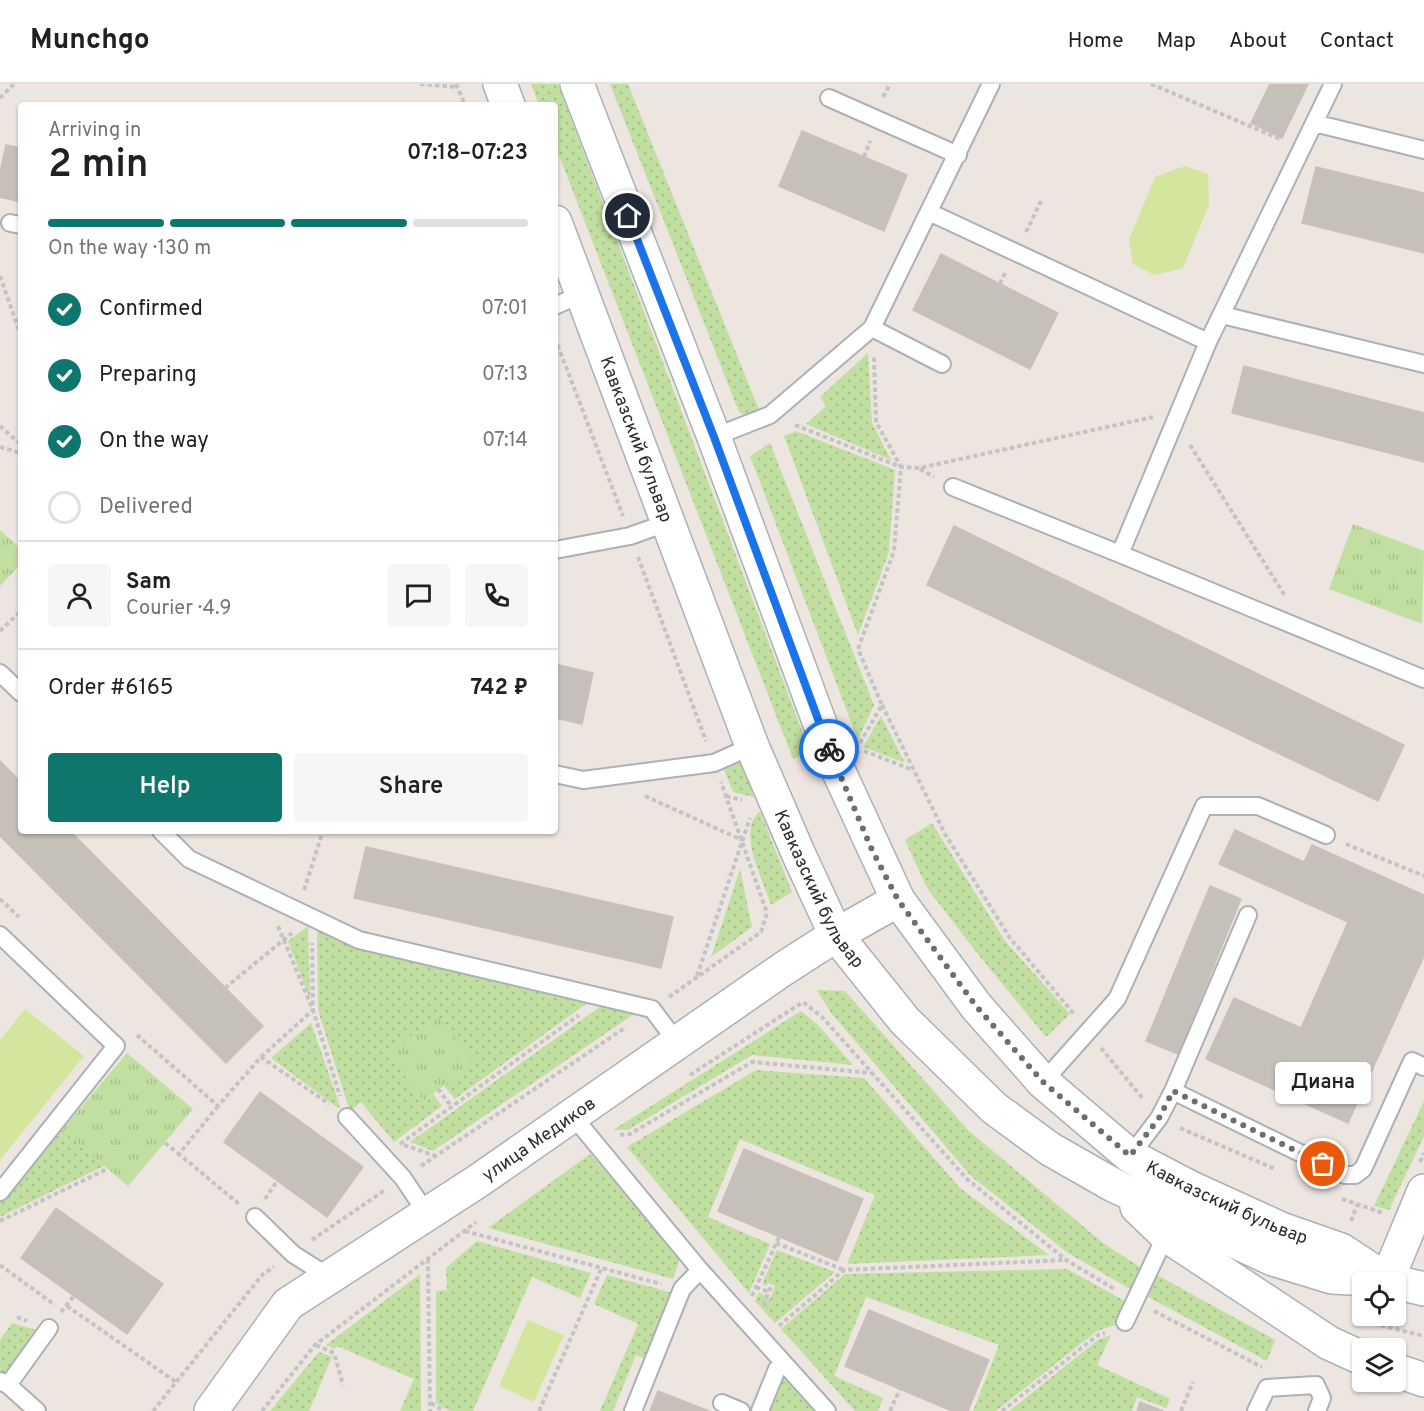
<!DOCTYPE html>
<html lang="en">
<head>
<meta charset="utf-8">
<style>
  body { margin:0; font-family:Overpass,sans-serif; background:#f6f6f6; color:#202124; height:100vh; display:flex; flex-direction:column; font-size:22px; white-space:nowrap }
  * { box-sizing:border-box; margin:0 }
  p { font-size:20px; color:#757577 }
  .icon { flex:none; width:33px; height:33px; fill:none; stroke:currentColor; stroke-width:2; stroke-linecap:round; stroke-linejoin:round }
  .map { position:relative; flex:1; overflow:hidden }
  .details { position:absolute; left:18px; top:18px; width:540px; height:732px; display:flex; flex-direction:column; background:#fff; border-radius:6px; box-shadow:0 2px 4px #0004 }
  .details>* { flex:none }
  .controls { position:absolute; left:1352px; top:1188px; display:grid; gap:12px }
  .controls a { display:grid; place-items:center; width:54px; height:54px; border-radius:6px; background:#fff; box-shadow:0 2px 4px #0004; font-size:30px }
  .pin { position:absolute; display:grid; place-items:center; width:51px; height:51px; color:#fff; margin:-26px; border:3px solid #fff; border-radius:50%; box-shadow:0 2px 6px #0007 }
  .courier { position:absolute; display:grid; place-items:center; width:60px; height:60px; margin:-30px; border:4px solid #1a73e8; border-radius:50%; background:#fff; color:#222; box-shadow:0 2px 8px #0007 }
  .bubble { position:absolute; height:42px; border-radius:6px; background:#fff; box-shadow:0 2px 4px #0004; font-size:20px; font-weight:600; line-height:42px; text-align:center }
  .head em { font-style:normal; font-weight:600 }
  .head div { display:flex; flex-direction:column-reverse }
  .head { display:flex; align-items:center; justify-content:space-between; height:102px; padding:0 30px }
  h1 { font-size:39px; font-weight:600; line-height:45px }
  .bar { display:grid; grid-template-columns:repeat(4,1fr); gap:9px 6px; align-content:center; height:72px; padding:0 30px }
  .bar i { height:8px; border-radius:4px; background:#e0e0e0 }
  .bar .selected { background:#0f766e }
  .bar p { grid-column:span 4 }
  .line { display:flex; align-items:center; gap:15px; padding:0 30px; border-top:2px solid #e0e0e0 }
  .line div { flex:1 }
  .round { display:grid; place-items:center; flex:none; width:63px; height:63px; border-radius:6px; background:#f6f6f6 }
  ol { padding:0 30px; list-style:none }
  li { display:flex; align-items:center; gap:18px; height:66px }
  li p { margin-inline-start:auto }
  li .icon { padding:6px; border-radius:50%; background:#0f766e; color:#fff; stroke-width:4 }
  li:last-child { color:#757577 }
  li i { width:33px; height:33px; border:3px solid #e0e0e0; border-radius:50% }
  .primary-button { display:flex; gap:12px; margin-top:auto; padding:12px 30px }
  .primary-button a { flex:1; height:69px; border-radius:6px; background:#0f766e; color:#fff; font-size:24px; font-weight:600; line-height:69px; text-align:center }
  .primary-button a+a { background:#f6f6f6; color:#202124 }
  header { display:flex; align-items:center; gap:36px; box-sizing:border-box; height:84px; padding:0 30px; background:#fff; border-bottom:2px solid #e0e0e0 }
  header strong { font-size:28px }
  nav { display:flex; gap:33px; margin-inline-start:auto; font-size:21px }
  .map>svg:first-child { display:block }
  .grass { fill:url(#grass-dots) }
  .park { fill:url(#park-tufts) }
  .pitch { fill:#d4e59e }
  .building { fill:#c6c0bb; stroke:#c8c0b9; stroke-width:1.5 }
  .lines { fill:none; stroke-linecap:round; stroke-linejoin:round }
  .lane-casing { stroke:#acb0b7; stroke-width:20 }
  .street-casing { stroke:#acb0b7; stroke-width:36 }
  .secondary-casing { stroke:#acb0b7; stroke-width:36 }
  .path { stroke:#c4c4c4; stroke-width:4; stroke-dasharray:4.5 3; stroke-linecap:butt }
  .lane { stroke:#fff; stroke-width:16 }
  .street { stroke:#fff; stroke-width:33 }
  .secondary { stroke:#fff; stroke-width:33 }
  .done { stroke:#706d6b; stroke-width:6; stroke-dasharray:0 10.8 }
  .route { stroke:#1a73e8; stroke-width:8 }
  .labels { text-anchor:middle; stroke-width:6; stroke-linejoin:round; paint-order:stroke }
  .street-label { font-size:18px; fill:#2c2c2c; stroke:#fff }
</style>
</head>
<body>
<header>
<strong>Munchgo</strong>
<nav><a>Home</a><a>Map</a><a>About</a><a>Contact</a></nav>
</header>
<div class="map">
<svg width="1424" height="1327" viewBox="0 0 1424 1327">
  <defs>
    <pattern id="grass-dots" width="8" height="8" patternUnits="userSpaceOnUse" patternTransform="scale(1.5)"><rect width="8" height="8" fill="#c1dfa1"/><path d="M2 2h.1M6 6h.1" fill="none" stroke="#a6c08b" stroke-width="1.8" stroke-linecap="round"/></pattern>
    <pattern id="park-tufts" width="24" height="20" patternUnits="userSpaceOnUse" patternTransform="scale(1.5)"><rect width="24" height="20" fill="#c1dfa1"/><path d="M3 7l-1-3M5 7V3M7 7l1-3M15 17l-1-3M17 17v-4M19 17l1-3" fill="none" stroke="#a6c08b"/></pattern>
  </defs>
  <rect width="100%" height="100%" fill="#ede5e0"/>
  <path class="grass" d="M531,0H558L810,668L793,675L555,61V21H539Z
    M610,0H628L759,326L746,332L739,328Z
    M868,269L872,339L891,376L806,340L826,322L820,313Z
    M796,347L895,386L889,468L858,551L784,352Z
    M770,359L874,621L858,656L750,372Z
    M881,632L905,679L863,663Z
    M740,676L754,713L733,708L723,683Z
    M760,727L792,808L771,821C763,796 736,747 760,727Z
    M932,739L1005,857L1070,930L1046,953L977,869L927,804L905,756Z
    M740,785L752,843L711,873Z
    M308,842L310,915L288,857Z
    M317,845L590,917L455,1015L443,1001L473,977L437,932L425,1017L433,1010L442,1022L394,1058L361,1018L350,1028L318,926Z
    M817,906L845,907L969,1047L1103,1159L1140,1183L1130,1205L1068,1169L971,1092L831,929Z
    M604,920L637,928L433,1067L410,1058Z
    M801,927L818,941L853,981L752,971L628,1046H613Z
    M311,939L340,1022L338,1024L271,974Z
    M756,986L864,994L960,1104L1049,1171L847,1180L875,1111L740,1055L708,1133L770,1160L749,1209L627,1063Z
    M1424,1017V1052L1389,1126L1374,1122Z
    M59,1043L104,1082L0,1133V1117Z
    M590,1070L681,1172L673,1195L488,1144Z
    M477,1157L591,1189L580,1214L532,1193L473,1327H450L436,1319V1207L447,1206L446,1184Z
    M777,1166L835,1188L775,1239L755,1217L759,1208L770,1215L775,1202L768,1199L767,1202L762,1200Z
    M1067,1185L1125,1217L1115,1241L1097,1247L996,1327H973L999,1261L866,1213L834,1292L883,1314L878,1327H855L781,1245L845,1190Z
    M420,1190L421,1327H400L414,1295L337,1262L335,1265L326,1261Z
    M607,1191L673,1209L648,1276L636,1271L613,1327H600L638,1240L594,1220Z
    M1157,1191L1275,1256L1267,1277L1148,1213Z
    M12,1239L40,1247L7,1290L0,1287V1256Z
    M1111,1251L1097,1281L1170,1315L1166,1324L1137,1313L1132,1327H1009L1099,1255Z
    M319,1268L332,1273L309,1327H270Z
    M782,1292L815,1327H767Z"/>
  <path class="park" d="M1353,440L1424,467L1422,540L1329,505Z
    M0,446L21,465V480L0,502Z
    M437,931L474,978L424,1017L388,970Z
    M127,969L193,1025L128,1102L62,1046Z"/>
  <path class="pitch" d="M1185,82L1208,90L1209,121L1183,184L1154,191L1133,180L1129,156L1155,93Z
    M25,925L84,972L0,1076V956Z
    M528,1236L564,1251L534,1318L499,1302Z"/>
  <path class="building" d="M1270,0H1308L1282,54L1251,39Z
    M802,47L907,91L884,147L779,102Z
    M6,61L21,64V118L0,113V89Z
    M1316,83L1424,109V169L1302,139Z
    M941,170L1058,229L1030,285L913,226Z
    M1244,282L1424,329V378L1232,329Z
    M954,442L1404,661L1378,717L927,501Z
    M555,580L593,589L582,640L555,634Z
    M0,677L21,698V747H70L263,942L226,979L0,752Z
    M1235,746L1304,778L1312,761L1424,811V872L1348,1039L1206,975L1234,914L1301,944L1348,838L1219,780Z
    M366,763L673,833L661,884L354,814Z
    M1210,802L1241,815L1178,970L1146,957Z
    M260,1008L363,1083L327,1133L224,1058Z
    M744,1065L863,1115L837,1177L718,1127Z
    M56,1124L163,1200L127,1250L21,1174Z
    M869,1226L989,1276L968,1327H952L845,1282Z
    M658,1307L709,1327H650Z
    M1140,1318L1163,1327H1137Z"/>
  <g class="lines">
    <defs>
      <path id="lane" d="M829,14L958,71
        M1314,39L1424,66
        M929,128L1208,258L1120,470L1424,595
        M10,139L21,141
        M555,222L583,209
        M1222,231L1424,280
        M872,244L942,280
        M1208,258L1333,0
        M714,353L770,331L872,244L991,0
        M953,403L1120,470
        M555,466L630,452L669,438
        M0,589L21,609
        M555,690L583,696L714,679L752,662
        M161,747L189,775L359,856L652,925L676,957
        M0,851L116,962L0,1108
        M1043,998L1117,915L1204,722H1258L1326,751
        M1173,1007L1345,1091H1355L1363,1085L1412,977L1424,983
        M572,1031L700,1186L827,1327
        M347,1033L403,1094L427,1130
        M1130,1072L1159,1034L1173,1007L1248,831
        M255,1133L293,1170L329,1193
        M1125,1238L1166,1151
        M0,1297L8,1301L37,1327
        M8,1301L49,1244
        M722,1319L741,1327
        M633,1327L682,1205L700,1186
        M760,1327L777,1285L783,1279
        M1256,1327L1267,1304L1316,1301L1322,1314L1317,1327"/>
      <g id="street">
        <path d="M1387,1196L1424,1107"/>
        <path id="s1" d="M211,1327L288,1220L478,1097L783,885L836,851L898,816"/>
      </g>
      <g id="secondary">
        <path d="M500,0L508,21"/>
        <path id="s2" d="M577,0L714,353L833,675L898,816L976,922L1043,998L1130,1072L1191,1104L1281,1145L1341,1166L1387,1196"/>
        <path id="s3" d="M555,138L752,662L799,771L836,851L905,937L994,1024L1050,1065L1113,1101L1273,1175L1332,1193L1387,1196L1424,1205"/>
        <path d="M1137,1123L1166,1151L1329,1259L1362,1274"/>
        <path d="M1395,1286L1424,1296"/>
      </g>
    </defs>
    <use href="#lane" class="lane-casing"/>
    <use href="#street" class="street-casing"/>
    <use href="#secondary" class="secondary-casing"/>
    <path class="path" d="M420,0L457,3
      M456,0L465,21
      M1151,0L1280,55
      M883,13L890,0
      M0,14L14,0
      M864,73L870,57
      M1026,148L1041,117
      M0,192L21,252
      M1000,200L1006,187
      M555,254L623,432
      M795,341L901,383L919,384L1153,333
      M0,342L21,361
      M1190,361L1285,512
      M0,363L21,369
      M920,385L934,393
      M638,473L706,657
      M0,547L21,527
      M882,621L945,750L1010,854L1074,930
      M860,659L882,621L858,565L894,467L901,383L876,338L874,273
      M864,667L913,686
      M645,712L742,756
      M726,712L742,716
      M1346,760L1424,792
      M304,806L323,747
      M0,815L19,833
      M278,842L313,926L340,1012
      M697,892L750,734
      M225,904L292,849
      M669,913L761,848L767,829L721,698
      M137,951L218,1022L261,973L329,1020
      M1101,964L1144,1016
      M261,973L313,926L312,859
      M690,991L803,918L822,933L967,1095L1066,1176L1116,1206
      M438,1005L452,1023
      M218,1022L179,1070L239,1120
      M1180,1044L1275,1085
      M620,1051L630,1050L752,978L871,989
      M165,1059L179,1070
      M400,1060L579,931
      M404,1061L436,1072
      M1420,1078L1424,1069
      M421,1082L626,943
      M265,1115L277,1097
      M1342,1115L1383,1129
      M0,1137L107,1085
      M1351,1137L1357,1121
      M465,1147L661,1200
      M312,1156L385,1106
      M776,1159L844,1186
      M428,1175L430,1327
      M0,1181L55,1221
      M756,1203L769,1208
      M752,1212L779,1153
      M763,1221L771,1203
      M67,1222L176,1298
      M1154,1227L1262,1283
      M61,1228L74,1212
      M17,1233L27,1237
      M1359,1236L1424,1252
      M779,1242L844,1186L1065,1176
      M316,1261L334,1269L343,1301
      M431,1319L444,1327
      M153,1327L263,1190L274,1183
      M262,1327L315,1261L476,1138
      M539,1327L602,1183
      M890,1327L900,1305
      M1002,1327L1098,1251L1105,1249
      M1181,1327L1193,1298"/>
    <use href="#lane" class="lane"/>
    <use href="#street" class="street"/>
    <use href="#secondary" class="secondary"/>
  </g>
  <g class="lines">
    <path class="done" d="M829,665L872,766L898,816L976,922L1043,998L1130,1072L1159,1034L1173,1007L1323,1080"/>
    <path class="route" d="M628,132L714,353L829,665"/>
  </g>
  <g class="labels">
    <g class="street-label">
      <text dy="6" stroke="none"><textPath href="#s3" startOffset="232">Кавказский бульвар</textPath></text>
      <text dy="6" stroke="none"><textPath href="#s3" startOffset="718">Кавказский бульвар</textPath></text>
      <text dy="6" stroke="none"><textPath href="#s1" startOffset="432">улица Медиков</textPath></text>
      <text dy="6" stroke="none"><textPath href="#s2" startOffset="1332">Кавказский бульвар</textPath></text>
    </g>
  </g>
</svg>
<div class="controls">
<a><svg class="icon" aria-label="locate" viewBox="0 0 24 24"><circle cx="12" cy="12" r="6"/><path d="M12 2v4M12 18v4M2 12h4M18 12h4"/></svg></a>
<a><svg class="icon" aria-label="layers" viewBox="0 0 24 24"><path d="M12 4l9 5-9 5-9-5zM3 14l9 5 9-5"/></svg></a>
</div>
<div class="pin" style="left:1323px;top:1080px;background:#ea580c"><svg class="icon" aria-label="bag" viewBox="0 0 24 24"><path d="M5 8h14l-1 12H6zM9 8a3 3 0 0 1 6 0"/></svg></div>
<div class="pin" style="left:628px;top:132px;background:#1f2937"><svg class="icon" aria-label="home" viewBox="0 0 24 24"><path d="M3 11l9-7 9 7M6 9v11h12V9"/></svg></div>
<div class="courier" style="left:829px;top:665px"><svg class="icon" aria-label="bike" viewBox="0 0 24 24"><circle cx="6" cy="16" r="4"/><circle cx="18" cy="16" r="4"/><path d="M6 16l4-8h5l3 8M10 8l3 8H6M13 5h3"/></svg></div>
<div class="bubble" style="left:1275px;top:978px;width:96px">Диана</div>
<section class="details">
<div class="head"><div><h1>2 min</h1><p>Arriving in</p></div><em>07:18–07:23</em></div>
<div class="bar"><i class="selected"></i><i class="selected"></i><i class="selected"></i><i></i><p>On the way · 130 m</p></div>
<ol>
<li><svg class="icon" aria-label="check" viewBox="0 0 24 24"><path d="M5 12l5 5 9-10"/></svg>Confirmed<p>07:01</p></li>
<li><svg class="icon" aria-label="check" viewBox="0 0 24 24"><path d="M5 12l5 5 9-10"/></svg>Preparing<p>07:13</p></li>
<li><svg class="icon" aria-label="check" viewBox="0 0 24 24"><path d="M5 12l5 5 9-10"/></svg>On the way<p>07:14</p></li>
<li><i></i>Delivered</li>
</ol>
<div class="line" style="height:108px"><a class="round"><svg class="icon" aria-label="person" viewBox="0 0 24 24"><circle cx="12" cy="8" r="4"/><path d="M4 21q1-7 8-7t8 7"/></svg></a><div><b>Sam</b><p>Courier · 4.9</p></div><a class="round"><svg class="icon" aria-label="chat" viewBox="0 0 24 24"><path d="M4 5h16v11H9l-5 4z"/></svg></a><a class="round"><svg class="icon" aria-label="phone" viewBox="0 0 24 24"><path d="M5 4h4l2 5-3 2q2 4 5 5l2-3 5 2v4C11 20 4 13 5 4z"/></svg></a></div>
<div class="line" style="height:78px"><div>Order #6165</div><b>742 ₽</b></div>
<div class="primary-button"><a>Help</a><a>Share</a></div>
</section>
</div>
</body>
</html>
